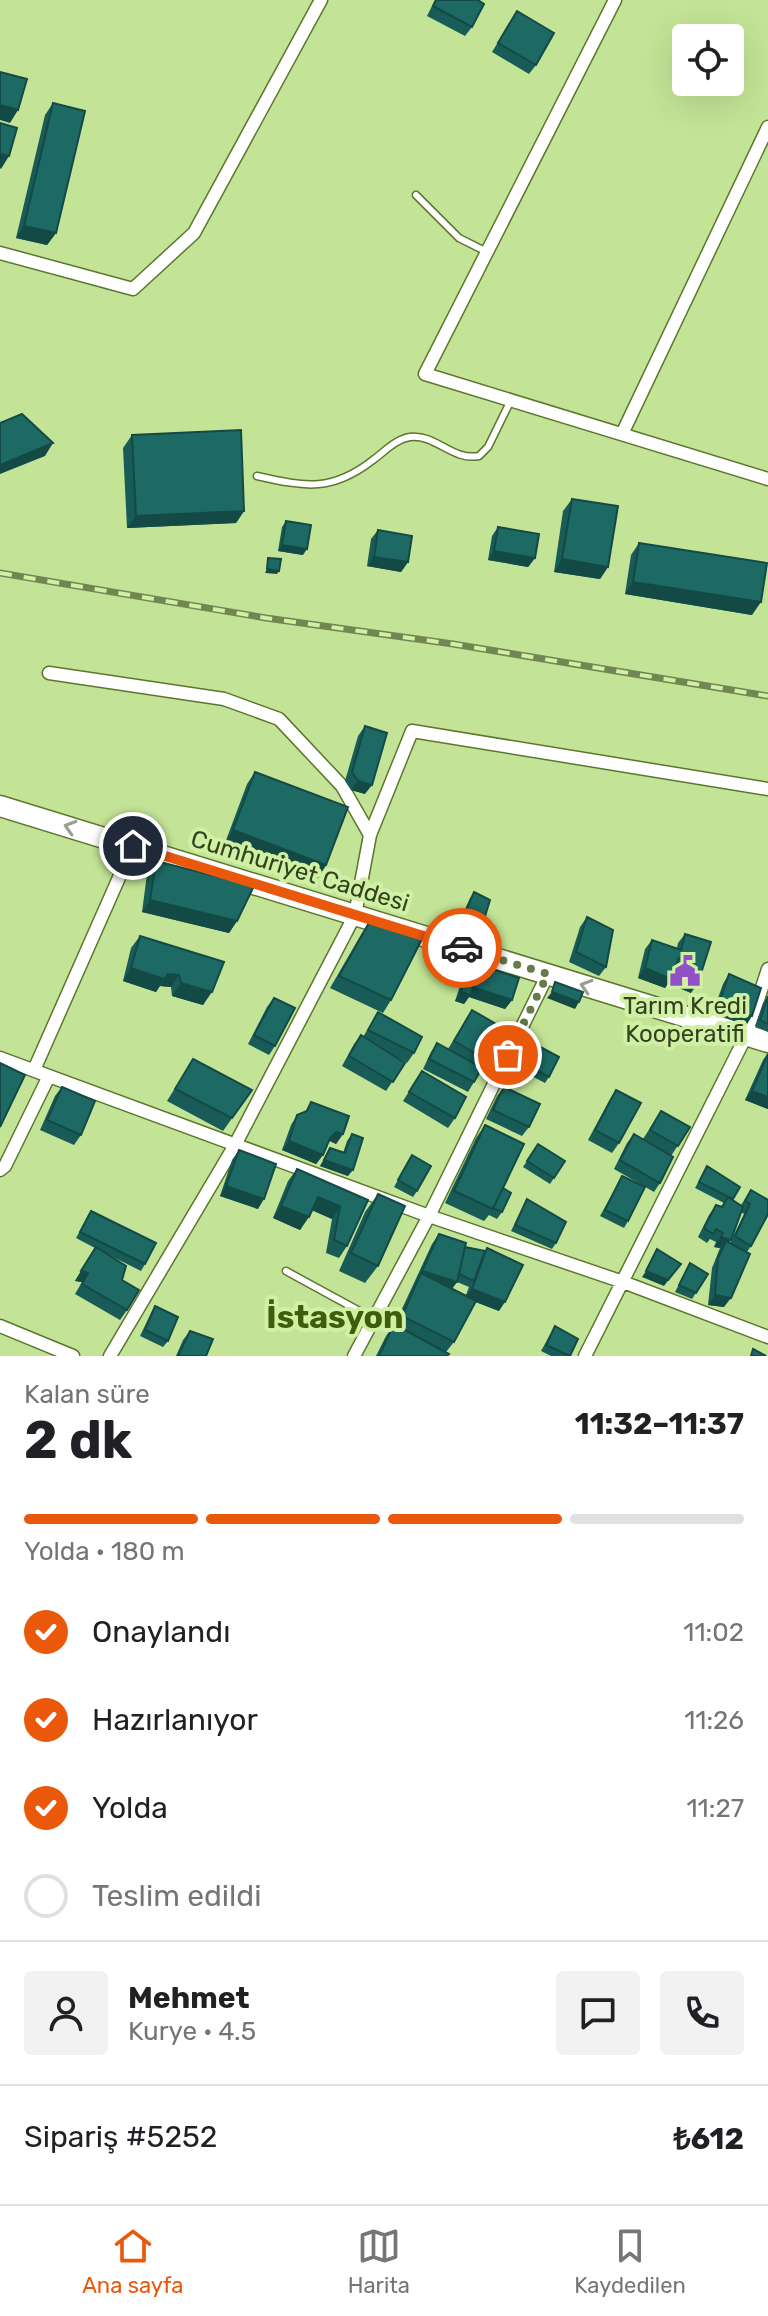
<!DOCTYPE html>
<html lang="tr">
<head>
<meta charset="utf-8">
<style>
  body { margin:0; font-family:Rubik,sans-serif; background:#f2f2f2; color:#202124; height:100vh; display:flex; flex-direction:column; font-size:30px; white-space:nowrap }
  * { box-sizing:border-box; margin:0 }
  p { font-size:26px; color:#757577 }
  .icon { flex:none; width:44px; height:44px; fill:none; stroke:currentColor; stroke-width:2; stroke-linecap:round; stroke-linejoin:round }
  .map { position:relative; height:1356px; overflow:hidden }
  .sheet { display:flex; flex-direction:column; background:#fff; flex:1 }
  .sheet>* { flex:none }
  .controls { position:absolute; left:672px; top:24px; display:grid; gap:16px }
  .controls a { display:grid; place-items:center; width:72px; height:72px; border-radius:8px; background:#fff; box-shadow:0 8px 32px #0002; font-size:40px }
  .pin { position:absolute; display:grid; place-items:center; width:68px; height:68px; color:#fff; margin:-34px; border:4px solid #fff; border-radius:50%; box-shadow:0 2px 8px #0007 }
  .courier { position:absolute; display:grid; place-items:center; width:80px; height:80px; margin:-40px; border:6px solid #ea580c; border-radius:50%; background:#fff; color:#222; box-shadow:0 2px 10px #0007 }
  .head em { font-style:normal; font-weight:700 }
  .head div { display:flex; flex-direction:column-reverse }
  .head { display:flex; align-items:center; justify-content:space-between; height:136px; padding:0 24px }
  h1 { font-size:52px; font-weight:700; line-height:60px }
  .bar { display:grid; grid-template-columns:repeat(4,1fr); gap:12px 8px; align-content:center; height:96px; padding:0 24px }
  .bar i { height:10px; border-radius:6px; background:#e0e0e0 }
  .bar .current { background:#ea580c }
  .bar p { grid-column:span 4 }
  .line { display:flex; align-items:center; gap:20px; padding:0 24px; border-top:2px solid #e0e0e0 }
  .line div { flex:1 }
  .round { display:grid; place-items:center; flex:none; width:84px; height:84px; border-radius:8px; background:#f2f2f2 }
  ol { padding:0 24px; list-style:none }
  li { display:flex; align-items:center; gap:24px; height:88px }
  li p { margin-inline-start:auto }
  li .icon { padding:8px; border-radius:50%; background:#ea580c; color:#fff; stroke-width:4 }
  li:last-child { color:#757577 }
  li i { width:44px; height:44px; border:4px solid #e0e0e0; border-radius:50% }
  .dock { display:flex; justify-content:space-around; align-items:center; height:112px; border-top:2px solid #e0e0e0; background:#fff; font-size:22px; color:#757577 }
  .dock a { display:grid; justify-items:center; gap:4px }
  .dock .current { color:#ea580c }
  .map>svg:first-child { display:block }
  .lines { fill:none; stroke-linecap:round; stroke-linejoin:round }
  .lane-casing { stroke:#5c772d; stroke-width:9 }
  .street-casing { stroke:#5c772d; stroke-width:15 }
  .primary-casing { stroke:#5c772d; stroke-width:23 }
  .lane { stroke:#fff; stroke-width:6 }
  .street { stroke:#fff; stroke-width:12 }
  .primary { stroke:#fff; stroke-width:20 }
  .rail-casing { stroke:#718653; stroke-width:7 }
  .rail { stroke:#d0f1a3; stroke-width:4; stroke-dasharray:12; stroke-linecap:butt }
  .wall { fill:#195b56; fill-rule:evenodd }
  .shaded-wall { fill:#144a46 }
  .building { fill:#1d6a64; stroke:#144a46; stroke-width:2 }
  .oneway { stroke:#9aa090 }
  .done { stroke:#667a4a; stroke-width:8; stroke-dasharray:0 14.4 }
  .route { stroke:#ea580c; stroke-width:10 }
  .labels { text-anchor:middle; stroke-width:8; stroke-linejoin:round; paint-order:stroke }
  .street-label { font-size:24px; fill:#344121; stroke:#d0f1a3 }
  .poi-label { font-size:24px; fill:#344121; stroke:#d0f1a3 }
  .district-label { font-size:32px; font-weight:bold; fill:#415c0b; stroke:#d0f1a3 }
</style>
</head>
<body>
<div class="map">
<svg width="768" height="1356" viewBox="0 0 768 1356">
  <rect width="100%" height="100%" fill="#c3e496"/>
  <g class="lines">
    <defs>
      <path id="lane" d="M416,195L459,238L487,252
        M257,476C306,487 332,492 373,460C384,452 396,439 410,437C436,434 452,461 479,456L488,447L511,400
        M286,1271L374,1319"/>
      <path id="street" d="M615,0L425,374L768,479
        M0,253L133,289L194,233L321,0
        M622,434L768,127
        M49,673L224,699L279,719L342,786L370,835
        M0,1058L429,1216L623,1282L768,1337
        M34,1070L133,846
        M0,1170L5,1166L49,1076
        M0,1326L73,1356
        M110,1356L235,1145L355,915L370,835L412,731L768,789
        M354,1356L429,1216L548,974
        M585,1356L746,1036L768,969"/>
      <path id="primary" d="M0,806L768,1042"/>
    </defs>
    <use href="#lane" class="lane-casing"/>
    <use href="#street" class="street-casing"/>
    <use href="#primary" class="primary-casing"/>
    <use href="#lane" class="lane"/>
    <use href="#street" class="street"/>
    <use href="#primary" class="primary"/>
    <defs>
      <path id="rail" d="M0,573L266,618L453,644L768,696"/>
    </defs>
    <use href="#rail" class="rail-casing"/>
    <use href="#rail" class="rail"/>
  </g>
  <path class="wall" d="M435,0H478L472,27L465,36L427,16Z
    M517,11L536,65L529,74L492,52Z
    M53,103L56,233L47,245L16,238L45,115Z
    M132,435L244,511L236,523L127,528L123,448Z
    M572,499L608,567L600,579L554,572L563,511Z
    M286,521L303,555L278,551L282,527Z
    M498,527L535,558L528,567L488,560L492,536Z
    M378,530L408,562L401,572L367,566L371,539Z
    M639,543L752,615L625,594L631,555Z
    M365,726V794L351,790L345,781L358,736Z
    M255,772L326,865L318,878L225,843L247,784Z
    M156,861L237,921L229,933L142,912L147,874Z
    M474,892L482,926L477,933L457,927L470,898Z
    M587,917L606,967L599,976L569,962L580,927Z
    M370,921L391,1000L383,1013L330,988L362,933Z
    M685,934L691,993L670,984V980L665,988L638,978L645,949L652,940L677,948L678,943Z
    M140,936L224,962L203,1005L172,996L171,987L160,986L156,992L123,981L131,948Z
    M471,962L512,1000L505,1009L469,997L464,1004L455,1001L465,971Z
    M729,974L746,1026L713,1012L723,984Z
    M768,996V1032L755,1026L763,1003Z
    M274,998L275,1046L269,1055L248,1044L267,1007Z
    M472,1010L485,1059L480,1067L474,1082L468,1092L423,1069L431,1052L437,1043L448,1049Z
    M378,1012L414,1053L407,1063L391,1054L405,1063L386,1091L342,1066L354,1044L361,1035L363,1037Z
    M531,1042L549,1077L545,1083L516,1068Z
    M768,1053V1109L745,1100L763,1060Z
    M193,1059L252,1090L223,1131L167,1101Z
    M422,1071L455,1118L448,1128L403,1101Z
    M62,1087L81,1135L74,1145L40,1130L55,1096Z
    M504,1087L529,1127L522,1136L486,1119L497,1096Z
    M616,1090L619,1143L612,1153L588,1140L610,1099Z
    M311,1102L343,1134L336,1144L330,1141L328,1143L323,1155L316,1164L282,1150L291,1125L297,1115L305,1112Z
    M661,1111L690,1127L671,1156L660,1183L654,1192L614,1169L627,1143L634,1134L643,1139Z
    M485,1125L503,1188L502,1212L497,1219L489,1215L484,1221L445,1203L476,1138Z
    M352,1134L348,1176L320,1166L330,1148L343,1153L347,1141Z
    M538,1144L565,1161L550,1184L523,1167Z
    M239,1150L258,1209L220,1196L232,1160Z
    M412,1155L417,1191L413,1197L394,1187Z
    M707,1166L733,1200L741,1205L751,1190V1246L747,1252L724,1307L708,1305L712,1268L720,1248L714,1247L716,1242L710,1239L707,1243L698,1237L709,1215L716,1205L721,1207L724,1203L695,1188ZM741,1212L744,1214L730,1243H729Z
    M297,1169L368,1200L347,1246L339,1258L326,1253L332,1219L312,1210L300,1230L273,1218L288,1181Z
    M622,1176L628,1221L624,1228L600,1216Z
    M378,1194V1266L365,1283L339,1271L365,1212Z
    M527,1199L556,1243L552,1249L511,1231Z
    M91,1211L145,1264L141,1271L107,1254L122,1280L127,1310L120,1320L75,1294L82,1282L75,1281L95,1248L76,1238Z
    M439,1234L465,1247L485,1251L487,1248L499,1311L476,1302L454,1342L446,1352L447,1356H376L386,1336L395,1324L432,1244ZM457,1282L469,1287L466,1295L452,1288Z
    M690,1263L708,1274L692,1299L675,1292Z
    M155,1306L168,1341L163,1347L140,1336L151,1313Z
    M555,1326L570,1356H551L541,1351Z
    M190,1331L206,1356H176L183,1340Z"/>
  <path class="shaded-wall" d="M0,105L18,110L10,123L0,120Z
    M0,154L9,156L1,169L0,168Z
    M24,226L56,233L47,245L16,238Z
    M53,443L45,456L0,474V465Z
    M244,511L236,523L127,528L136,516Z
    M282,545L307,549L303,555L278,551Z
    M494,551L535,558L528,567L488,560Z
    M374,557L408,562L401,572L367,566Z
    M562,559L608,567L600,579L554,572Z
    M267,569L279,571L277,574L265,573Z
    M633,582L761,602L752,615L625,594Z
    M358,781L372,785L365,794L351,790Z
    M233,830L326,865L318,878L225,843Z
    M150,900L237,921L229,933L142,912Z
    M462,920L482,926L477,933L457,927Z
    M131,968L164,979L156,992L123,981Z
    M645,968L671,979L665,988L638,978Z
    M168,974L179,975L171,987L160,986Z
    M676,974L698,983L691,993L670,984Z
    M181,983L212,992L203,1005L172,996Z
    M473,987L512,1000L505,1009L469,997L464,1004L455,1001L461,992Z
    M552,992L579,1002L575,1009L547,998Z
    M719,1003L752,1016L746,1026L713,1012Z
    M752,1091L768,1097V1109L745,1100Z
    M336,1132L343,1134L336,1144L330,1141L324,1147Z
    M289,1141L323,1155L316,1164L282,1150Z
    M324,1160L353,1170L348,1176L320,1166Z
    M226,1186L264,1199L258,1209L220,1196Z
    M318,1197L340,1206L332,1219L309,1209Z
    M281,1206L309,1217L300,1230L273,1218Z
    M721,1237L731,1240L725,1249L726,1241L720,1248L714,1247Z
    M676,1270L664,1286L642,1277L646,1271Z
    M81,1271L88,1273L82,1282L75,1281Z
    M422,1271L457,1282L450,1292L420,1274Z
    M472,1289L505,1302L499,1311L465,1298Z
    M715,1295L731,1298L724,1307L708,1305Z"/>
  <path class="building" d="M436,0H478L484,4L472,27L433,6Z
    M517,11L554,33L536,65L498,43Z
    M0,72L27,79L18,110L0,105Z
    M53,103L85,111L56,233L24,226Z
    M0,123L17,128L9,156L0,154Z
    M22,414L53,443L0,465V423Z
    M241,430L244,511L136,516L132,435Z
    M572,499L618,506L608,567L562,559Z
    M286,521L311,525L307,549L282,545Z
    M498,527L539,534L535,558L494,551Z
    M378,530L412,536L408,562L374,557Z
    M639,543L767,563L761,602L633,582Z
    M268,558L281,559L279,571L267,569Z
    M365,726L387,733L372,785L358,781L352,772Z
    M255,772L348,807L326,865L233,830Z
    M156,861L254,886L237,921L150,900Z
    M474,892L490,900L482,926L462,920Z
    M587,917L613,930L606,967L576,952Z
    M370,921L422,939L391,1000L339,976Z
    M685,934L711,942L698,983L676,974L679,957L671,979L645,968L652,940L681,950Z
    M140,936L224,962L212,992L181,983L179,975L168,974L164,979L131,968Z
    M471,962L519,978L512,1000L473,987L471,995L461,992Z
    M729,974L761,988L752,1016L719,1003Z
    M555,982L583,992L579,1002L552,992Z
    M768,996V1024L760,1020Z
    M274,998L295,1008L275,1046L254,1035Z
    M472,1010L503,1028L485,1059L454,1041Z
    M378,1012L422,1037L414,1053L368,1030Z
    M361,1035L405,1063L393,1082L349,1056Z
    M531,1042L559,1057L549,1077L521,1062Z
    M437,1043L482,1068L474,1082L429,1059Z
    M768,1054V1097L752,1091Z
    M193,1059L252,1090L232,1118L175,1089Z
    M0,1063L25,1075L0,1127Z
    M422,1071L466,1097L455,1118L409,1092Z
    M62,1087L95,1101L81,1135L47,1120Z
    M504,1087L540,1104L529,1127L493,1110Z
    M616,1090L641,1103L619,1143L595,1130Z
    M311,1102L349,1116L343,1134L336,1132L330,1138L323,1155L289,1141L297,1115L307,1111Z
    M661,1111L690,1127L678,1146L650,1130Z
    M485,1125L524,1144L493,1209L454,1191Z
    M352,1134L363,1138L353,1170L324,1160L330,1148L345,1153Z
    M634,1134L673,1157L660,1183L620,1160Z
    M538,1144L565,1161L554,1178L527,1161Z
    M239,1150L276,1164L264,1199L226,1186Z
    M412,1155L431,1166L417,1191L398,1180Z
    M707,1166L740,1187L733,1199L699,1182Z
    M297,1169L368,1200L347,1246L334,1240L340,1206L318,1197L309,1217L281,1206Z
    M622,1176L645,1187L628,1221L605,1210Z
    M503,1188L511,1193L502,1212L493,1208Z
    M751,1190L768,1200V1214L751,1246L735,1236L750,1204L745,1201Z
    M378,1194L405,1206L378,1266L351,1253Z
    M728,1197L743,1207L731,1240L721,1237L723,1233L716,1229L713,1234L704,1228L716,1205L722,1207Z
    M527,1199L566,1222L556,1243L515,1225Z
    M91,1211L156,1243L145,1264L80,1232Z
    M439,1234L466,1243L457,1282L422,1271Z
    M726,1241L750,1254L731,1298L715,1295L718,1258Z
    M96,1247L126,1266L122,1280L139,1290L127,1310L82,1284L88,1273L81,1271Z
    M465,1247L485,1251L474,1281L459,1274Z
    M487,1248L523,1265L505,1302L472,1289Z
    M657,1249L681,1264L668,1280L646,1271Z
    M690,1263L708,1274L696,1293L679,1285Z
    M421,1273L476,1301L454,1342L402,1316Z
    M155,1306L178,1317L168,1341L145,1330Z
    M394,1324L449,1354L447,1356H379Z
    M555,1326L578,1339L570,1356L546,1345Z
    M190,1331L213,1339L206,1356H178Z
    M753,1349L766,1356H751Z"/>
  <defs><path id="oneway-chevron" d="M-2-3.5L2.5 0L-2 3.5" fill="none" stroke-width="1.6" stroke-linecap="round" stroke-linejoin="round" transform="scale(2)"/></defs>
  <g class="oneway">
    <use href="#oneway-chevron" transform="translate(70 827) rotate(-163)"/>
    <use href="#oneway-chevron" transform="translate(586 986) rotate(-163)"/>
  </g>
  <g class="lines">
    <path class="done" d="M462,948L548,974L508,1055"/>
    <path class="route" d="M133,846L462,948"/>
  </g>
  <defs>
    <symbol id="civic-bare" viewBox="-9 -9 18 18"><path d="M-.6-6.5H3V-4.5H.6V-3L4-1V1h2V6H-6V1h2V-1L-.6-3ZM-1.2 2.5V6h2.4V2.5Z" fill="#9150c6" stroke="#d0f1a3" stroke-width="2.5" paint-order="stroke"/></symbol>
  </defs>
  <g fill-rule="evenodd">
    <use href="#civic-bare" x="663" y="949" width="44" height="44"/>
  </g>
  <g class="labels">
    <g class="street-label">
      <text transform="translate(300 871) rotate(17)" y="8">Cumhuriyet Caddesi</text>
    </g>
    <g class="poi-label">
      <text x="685" y="1014">Tarım Kredi<tspan x="685" dy="28">Kooperatifi</tspan></text>
    </g>
    <g class="district-label">
      <text x="335" y="1328">İstasyon</text>
    </g>
  </g>
</svg>
<div class="controls">
<a><svg class="icon" aria-label="locate" viewBox="0 0 24 24"><circle cx="12" cy="12" r="6"/><path d="M12 2v4M12 18v4M2 12h4M18 12h4"/></svg></a>
</div>
<div class="pin" style="left:508px;top:1055px;background:#ea580c"><svg class="icon" aria-label="bag" viewBox="0 0 24 24"><path d="M5 8h14l-1 12H6zM9 8a3 3 0 0 1 6 0"/></svg></div>
<div class="pin" style="left:133px;top:846px;background:#1f2937"><svg class="icon" aria-label="home" viewBox="0 0 24 24"><path d="M3 11l9-7 9 7M6 9v11h12V9"/></svg></div>
<div class="courier" style="left:462px;top:948px"><svg class="icon" aria-label="car" viewBox="0 0 24 24"><path d="M5 17H2v-5l4-1 3-4h7l3 4 3 1v5h-3M9 17h6M6 11h13"/><circle cx="7" cy="17" r="2"/><circle cx="17" cy="17" r="2"/></svg></div>
</div>
<section class="sheet">
<div class="head"><div><h1>2 dk</h1><p>Kalan süre</p></div><em>11:32–11:37</em></div>
<div class="bar"><i class="current"></i><i class="current"></i><i class="current"></i><i></i><p>Yolda · 180 m</p></div>
<ol>
<li><svg class="icon" aria-label="check" viewBox="0 0 24 24"><path d="M5 12l5 5 9-10"/></svg>Onaylandı<p>11:02</p></li>
<li><svg class="icon" aria-label="check" viewBox="0 0 24 24"><path d="M5 12l5 5 9-10"/></svg>Hazırlanıyor<p>11:26</p></li>
<li><svg class="icon" aria-label="check" viewBox="0 0 24 24"><path d="M5 12l5 5 9-10"/></svg>Yolda<p>11:27</p></li>
<li><i></i>Teslim edildi</li>
</ol>
<div class="line" style="height:144px"><a class="round"><svg class="icon" aria-label="person" viewBox="0 0 24 24"><circle cx="12" cy="8" r="4"/><path d="M4 21q1-7 8-7t8 7"/></svg></a><div><b>Mehmet</b><p>Kurye · 4.5</p></div><a class="round"><svg class="icon" aria-label="chat" viewBox="0 0 24 24"><path d="M4 5h16v11H9l-5 4z"/></svg></a><a class="round"><svg class="icon" aria-label="phone" viewBox="0 0 24 24"><path d="M5 4h4l2 5-3 2q2 4 5 5l2-3 5 2v4C11 20 4 13 5 4z"/></svg></a></div>
<div class="line" style="height:104px"><div>Sipariş #5252</div><b>₺612</b></div>
</section>
<nav class="dock">
<a class="current"><svg class="icon" aria-label="home" viewBox="0 0 24 24"><path d="M3 11l9-7 9 7M6 9v11h12V9"/></svg>Ana sayfa</a>
<a><svg class="icon" aria-label="map" viewBox="0 0 24 24"><path d="M3 6l6-2 6 2 6-2v14l-6 2-6-2-6 2zM9 4v14M15 6v14"/></svg>Harita</a>
<a><svg class="icon" aria-label="saved" viewBox="0 0 24 24"><path d="M7 4h10v16l-5-4-5 4z"/></svg>Kaydedilen</a>
</nav>
</body>
</html>
